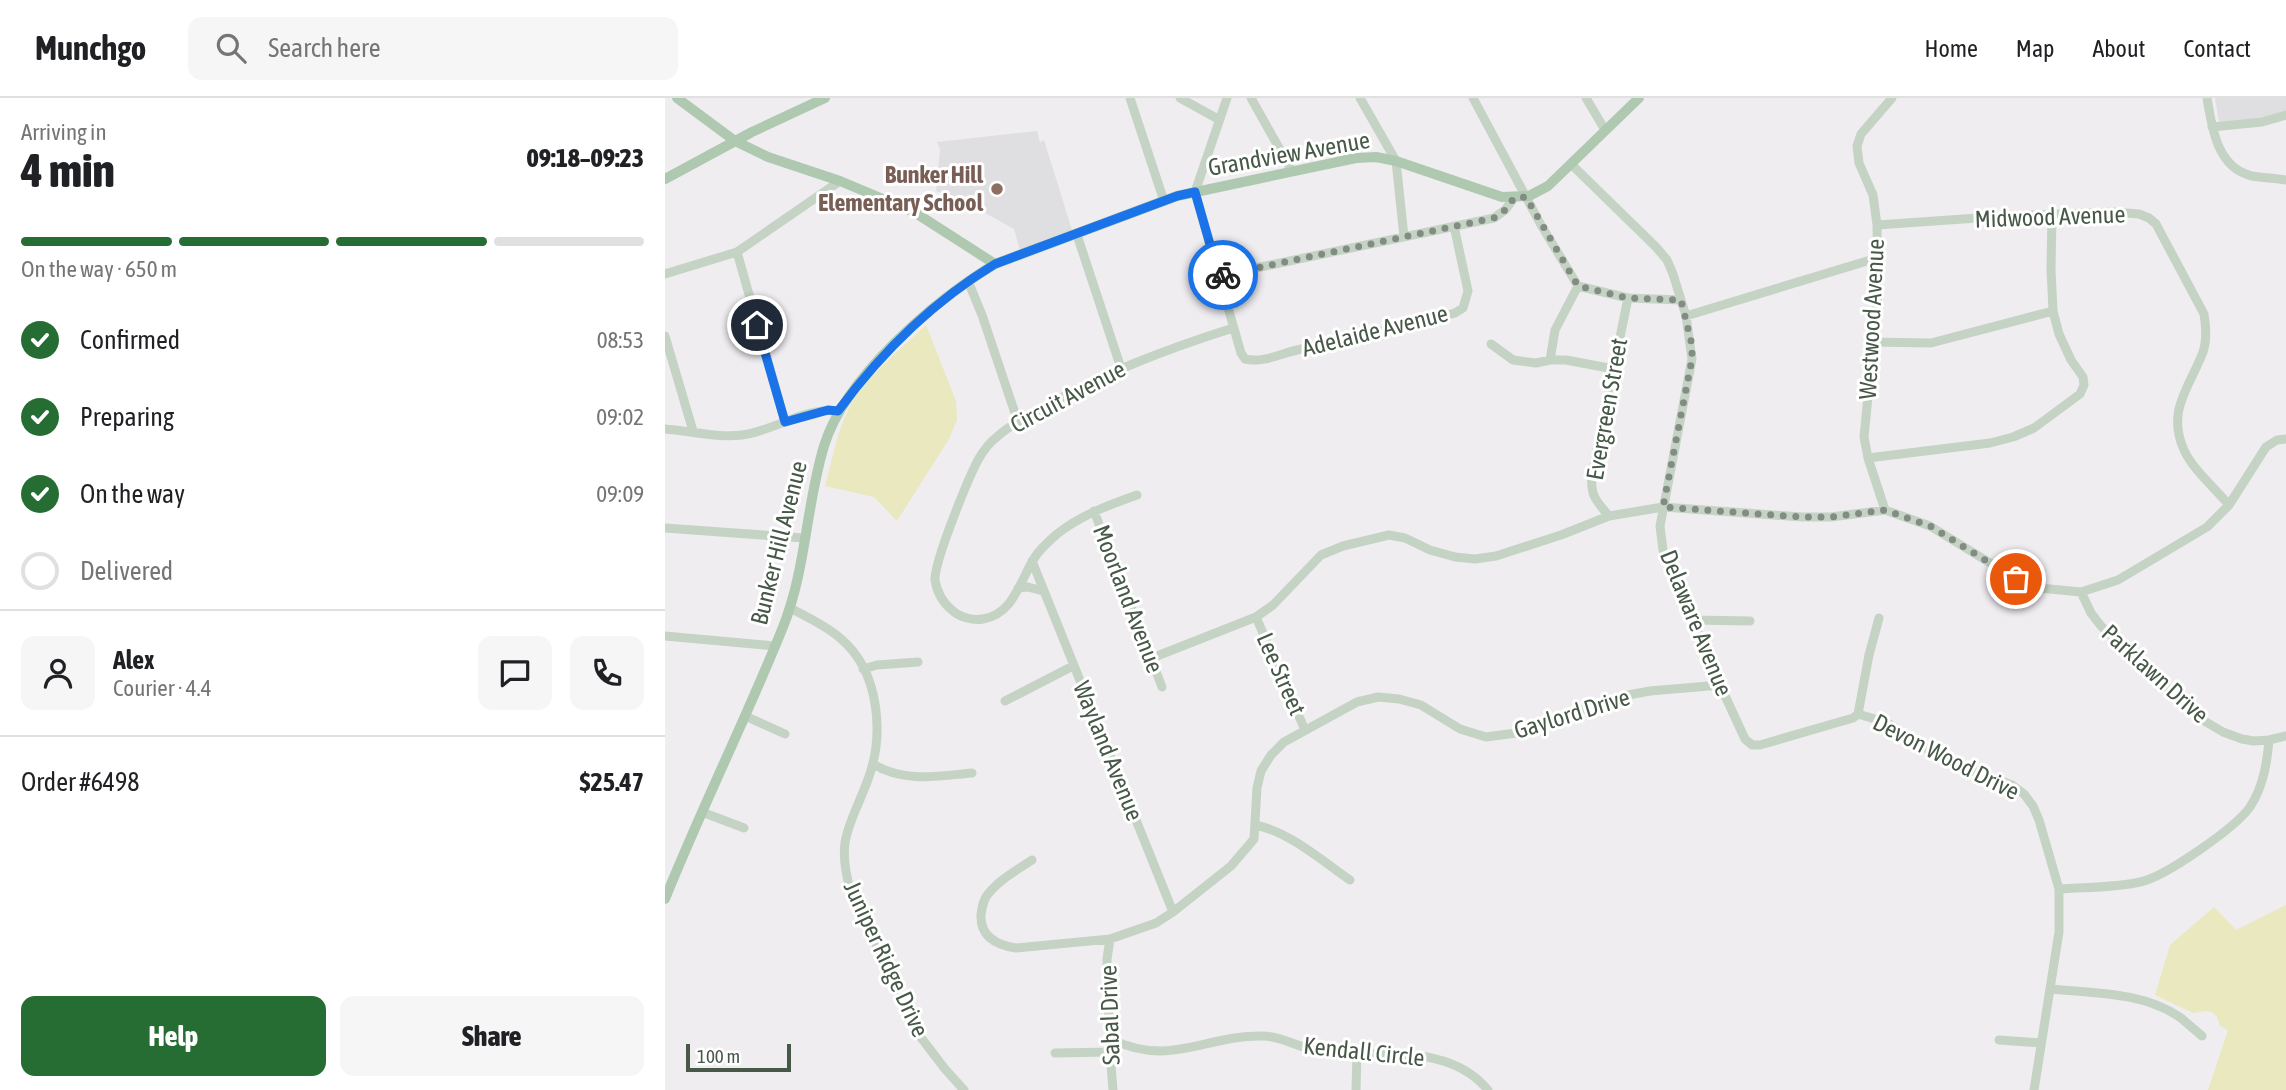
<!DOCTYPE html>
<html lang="en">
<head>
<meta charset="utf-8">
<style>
  body { margin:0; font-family:"Asap Condensed",sans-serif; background:#f6f6f6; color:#202124; height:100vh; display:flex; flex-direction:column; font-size:26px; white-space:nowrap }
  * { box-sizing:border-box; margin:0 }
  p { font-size:23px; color:#757577 }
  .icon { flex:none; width:38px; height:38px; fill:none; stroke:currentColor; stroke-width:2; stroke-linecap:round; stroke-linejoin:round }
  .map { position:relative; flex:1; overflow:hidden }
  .drawer { display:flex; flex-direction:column; background:#fff; width:665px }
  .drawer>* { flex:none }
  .scale { position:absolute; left:21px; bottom:18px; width:105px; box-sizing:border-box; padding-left:7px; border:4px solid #475848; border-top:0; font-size:19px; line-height:24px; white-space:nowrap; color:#475848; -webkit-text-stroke:5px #fff; paint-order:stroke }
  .pin { position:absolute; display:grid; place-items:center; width:60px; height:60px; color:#fff; margin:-30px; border:4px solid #fff; border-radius:50%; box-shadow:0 2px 7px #0007 }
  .courier { position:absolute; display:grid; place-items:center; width:70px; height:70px; margin:-35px; border:5px solid #1a73e8; border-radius:50%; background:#fff; color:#222; box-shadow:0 2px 9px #0007 }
  .summary em { font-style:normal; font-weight:800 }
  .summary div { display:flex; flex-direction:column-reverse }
  .summary { display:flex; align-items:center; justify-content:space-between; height:119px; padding:0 21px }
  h1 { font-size:46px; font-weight:800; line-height:52px }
  .bar { display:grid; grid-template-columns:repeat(4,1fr); gap:10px 7px; align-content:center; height:84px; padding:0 21px }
  .bar i { height:9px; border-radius:5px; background:#e0e0e0 }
  .bar .on { background:#256d32 }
  .bar p { grid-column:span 4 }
  .line { display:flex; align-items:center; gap:18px; padding:0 21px; border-top:2px solid #e0e0e0 }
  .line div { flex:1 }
  .round { display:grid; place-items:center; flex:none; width:74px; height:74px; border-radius:14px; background:#f6f6f6 }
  ol { padding:0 21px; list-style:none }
  li { display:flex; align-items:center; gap:21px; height:77px }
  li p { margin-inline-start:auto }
  li .icon { padding:7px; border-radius:50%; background:#256d32; color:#fff; stroke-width:4 }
  li:last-child { color:#757577 }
  li i { width:38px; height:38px; border:4px solid #e0e0e0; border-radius:50% }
  .cta { display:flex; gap:14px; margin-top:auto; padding:14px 21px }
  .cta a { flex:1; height:80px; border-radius:14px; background:#256d32; color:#fff; font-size:28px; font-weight:800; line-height:80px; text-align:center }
  .cta a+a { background:#f6f6f6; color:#202124 }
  header { display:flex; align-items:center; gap:42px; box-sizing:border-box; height:98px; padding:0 35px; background:#fff; border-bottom:2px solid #e0e0e0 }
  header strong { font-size:33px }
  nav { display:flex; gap:38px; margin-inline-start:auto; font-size:24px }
  .search { width:490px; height:63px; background:#f6f6f6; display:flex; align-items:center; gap:18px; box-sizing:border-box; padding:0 24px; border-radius:14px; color:#757577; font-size:26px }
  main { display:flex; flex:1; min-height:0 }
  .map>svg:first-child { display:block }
  .education { fill:#dfdee0 }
  .green { fill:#e9e8bf }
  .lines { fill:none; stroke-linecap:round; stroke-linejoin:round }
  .minor { stroke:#c5d3c5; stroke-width:9 }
  .major { stroke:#afc9b1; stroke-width:10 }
  .done { stroke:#828c83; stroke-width:7; stroke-dasharray:0 12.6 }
  .route { stroke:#1a73e8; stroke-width:9 }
  .education-dot { fill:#8d6e63; stroke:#fff; stroke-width:2.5 }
  .labels { text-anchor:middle; stroke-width:6; stroke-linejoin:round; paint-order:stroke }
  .street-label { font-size:24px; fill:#475848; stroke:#fff }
  .education-label { font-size:24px; font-weight:bold; fill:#785e54; stroke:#fff; text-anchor:end }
</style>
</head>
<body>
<header>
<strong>Munchgo</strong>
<div class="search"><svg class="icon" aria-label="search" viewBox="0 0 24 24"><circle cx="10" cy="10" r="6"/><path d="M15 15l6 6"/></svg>Search here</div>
<nav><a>Home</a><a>Map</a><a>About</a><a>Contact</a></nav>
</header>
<main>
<section class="drawer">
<div class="summary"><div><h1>4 min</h1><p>Arriving in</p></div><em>09:18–09:23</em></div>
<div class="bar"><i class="on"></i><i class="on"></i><i class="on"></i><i></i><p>On the way · 650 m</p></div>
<ol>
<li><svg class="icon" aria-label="check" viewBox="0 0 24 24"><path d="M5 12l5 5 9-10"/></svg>Confirmed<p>08:53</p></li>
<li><svg class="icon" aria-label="check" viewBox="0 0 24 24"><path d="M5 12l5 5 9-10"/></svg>Preparing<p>09:02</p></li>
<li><svg class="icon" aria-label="check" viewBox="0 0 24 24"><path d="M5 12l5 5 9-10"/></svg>On the way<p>09:09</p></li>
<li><i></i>Delivered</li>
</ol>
<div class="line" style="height:126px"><a class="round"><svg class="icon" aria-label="person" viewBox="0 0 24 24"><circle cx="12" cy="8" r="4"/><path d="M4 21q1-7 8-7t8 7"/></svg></a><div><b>Alex</b><p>Courier · 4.4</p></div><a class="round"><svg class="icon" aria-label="chat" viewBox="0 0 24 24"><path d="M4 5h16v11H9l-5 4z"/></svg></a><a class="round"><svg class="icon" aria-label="phone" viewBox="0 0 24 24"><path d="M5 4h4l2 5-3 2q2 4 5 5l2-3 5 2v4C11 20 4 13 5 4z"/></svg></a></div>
<div class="line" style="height:91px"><div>Order #6498</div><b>$25.47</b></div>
<div class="cta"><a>Help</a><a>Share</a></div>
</section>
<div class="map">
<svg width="1621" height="992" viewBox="0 0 1621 992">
  <rect width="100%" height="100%" fill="#efedf0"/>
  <path class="education" d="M1550,0H1621V13L1600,19L1554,24Z
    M372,33L375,44L379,42L407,132L355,152L349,131L304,106L271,93L275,51L272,44Z"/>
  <path class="green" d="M261,227L291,303L292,322L284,341L232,423L209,399L160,388C167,362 172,334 184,310C198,282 238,249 261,227Z
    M1621,807V992H1543L1563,932L1555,928L1552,919L1547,914L1541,913L1528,915L1490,897L1505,847L1549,809L1571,832Z"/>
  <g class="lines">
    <path class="minor" d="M465,0L499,103
      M515,0L553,21
      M562,0L530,94L576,255L580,261C598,265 615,256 632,252C685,239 738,230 790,215L798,210L803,193L789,128
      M586,0L627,73
      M695,0L731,63L739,139
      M808,0L876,127L913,188L890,232L885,262
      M921,0L940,32
      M1542,0C1547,30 1552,70 1587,78C1598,80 1610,80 1621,82
      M1547,29L1597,24L1621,17
      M906,66L991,149L1002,162L1008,176L1021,218L1027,261L995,428L998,452L1055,587L1080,641L1087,647H1095L1188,620L1193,616L1204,557L1214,520
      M1212,127L1341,118L1449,114L1474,116L1484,120L1491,126L1539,216C1541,228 1542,242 1538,254C1525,289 1501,312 1519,352C1528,372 1550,390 1564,407
      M412,137L456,270
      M72,154L120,324
      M0,176L72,154L175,83
      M553,178L829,120L840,112L849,100
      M303,183L317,217L353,324
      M913,188L963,200L1016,202
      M1021,218L1212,160
      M0,238L28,333
      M1207,244L1266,245L1388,213
      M826,246L848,262L871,265L885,262H901L949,271
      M0,331C25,333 53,340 77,337C109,333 140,309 173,313
      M1203,360L1325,345L1348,339L1369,330L1415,296L1419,287L1418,279L1406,262L1394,236L1388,213L1386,171L1387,116
      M472,397C444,407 416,417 392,436C384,443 375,451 370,459C355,482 349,516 318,521C308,523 295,519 288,513C278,505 272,495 270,482C269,464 303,381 313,362C318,353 325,344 333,338C346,326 363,318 378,310C438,275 502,251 568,230
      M1220,412L1203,360L1199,339L1213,197L1212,127L1208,97L1194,65L1192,48L1196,36L1227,0
      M429,413L497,589
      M944,418C931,403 925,397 927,377L963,200
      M0,430L139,440
      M367,463L508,814
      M353,490L363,489L378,493
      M1416,494L1426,515L1436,528L1536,621L1558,634L1577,641L1589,643L1604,642L1621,638
      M125,510C142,519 160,527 175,540C215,573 220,638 202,684C185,729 171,741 185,791L254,937L280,971L299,992
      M591,519L640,632
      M1027,522L1085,523
      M0,538L110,548
      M487,560L591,519L608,507L656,457L678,448L724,437L740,440L765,452L790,459L810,461L831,458L896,437L944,418L998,409L1137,419H1166L1220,412L1265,428L1351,481L1375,490L1416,494L1453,482L1542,429L1564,407L1601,349L1612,342L1621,341
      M198,571L212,567L253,564
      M340,603L408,568
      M1193,616L1223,625L1280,663L1347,687L1359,696L1368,708L1374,722L1394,791V834L1369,992
      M80,618L120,636
      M208,666C239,685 273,678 307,675
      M37,714L79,730
      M591,727C626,735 656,762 685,782
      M367,762C352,772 334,782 323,796C318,802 317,809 316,817C315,839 332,847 351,850L445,841L491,825L508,814L566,768L589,741L592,690L596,673L606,657L619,644L692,604L713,599L734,601L756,607L795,631L821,639L851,635L958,598L985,593L1055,587
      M1394,791C1421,789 1449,790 1475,784C1500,779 1570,730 1585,709C1598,689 1602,666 1604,642
      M445,841L442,861L445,954L448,992
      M1385,891C1429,895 1479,894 1516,920C1523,926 1530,932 1537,938
      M445,941C507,970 539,937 598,938C616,938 632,949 650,952C706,962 781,941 823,992
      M1334,942L1376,945
      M390,955L445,954
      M691,992L692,955"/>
    <path class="major" d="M12,0L70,43L103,59L175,83L249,114L330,166
      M0,81L87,34L160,0
      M0,801C37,709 81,621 118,529C141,472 141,407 159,348C180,279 269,203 330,166L512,98L691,60L711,59L731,63L837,99L864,98L883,88L974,0"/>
  </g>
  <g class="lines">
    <path class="done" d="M558,177L829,120L840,112L849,100L861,99L913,188L963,200L1016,202L1027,247V261L998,409L1136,419H1166L1220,412L1265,428L1351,481"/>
    <path class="route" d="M92,227L120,324L163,312L173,313C216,255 267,204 330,166L512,98L530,94L554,178L558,177"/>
  </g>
  <circle class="education-dot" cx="332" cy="91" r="7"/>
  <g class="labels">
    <g class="street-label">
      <text transform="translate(624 56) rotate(-10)" y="8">Grandview Avenue</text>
      <text transform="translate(1385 119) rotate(-2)" y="8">Midwood Avenue</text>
      <text transform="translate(1207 221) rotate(-87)" y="8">Westwood Avenue</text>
      <text transform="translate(710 233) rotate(-14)" y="8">Adelaide Avenue</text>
      <text transform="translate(403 299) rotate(-28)" y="8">Circuit Avenue</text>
      <text transform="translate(942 311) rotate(-80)" y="8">Evergreen Street</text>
      <text transform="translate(114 445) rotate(-76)" y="8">Bunker Hill Avenue</text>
      <text transform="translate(463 501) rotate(69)" y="8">Moorland Avenue</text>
      <text transform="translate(1031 525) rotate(68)" y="8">Delaware Avenue</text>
      <text transform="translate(616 576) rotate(66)" y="8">Lee Street</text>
      <text transform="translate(1490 576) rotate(42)" y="8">Parklawn Drive</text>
      <text transform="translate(907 616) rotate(-17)" y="8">Gaylord Drive</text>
      <text transform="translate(443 653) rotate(68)" y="8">Wayland Avenue</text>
      <text transform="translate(1281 659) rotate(27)" y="8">Devon Wood Drive</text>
      <text transform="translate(221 861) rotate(65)" y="8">Juniper Ridge Drive</text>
      <text transform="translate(445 917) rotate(-92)" y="8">Sabal Drive</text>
      <text transform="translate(699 954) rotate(6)" y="8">Kendall Circle</text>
    </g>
    <g class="education-label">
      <text x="318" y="85">Bunker Hill<tspan x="318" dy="28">Elementary School</tspan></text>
    </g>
  </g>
</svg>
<div class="scale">100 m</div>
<div class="pin" style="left:1351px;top:481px;background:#ea580c"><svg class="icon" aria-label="bag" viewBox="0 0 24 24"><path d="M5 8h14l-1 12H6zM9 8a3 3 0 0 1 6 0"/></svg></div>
<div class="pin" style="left:92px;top:227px;background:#1f2937"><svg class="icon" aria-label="home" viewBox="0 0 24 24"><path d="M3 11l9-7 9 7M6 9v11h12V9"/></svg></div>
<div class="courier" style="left:558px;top:177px"><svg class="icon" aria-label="bike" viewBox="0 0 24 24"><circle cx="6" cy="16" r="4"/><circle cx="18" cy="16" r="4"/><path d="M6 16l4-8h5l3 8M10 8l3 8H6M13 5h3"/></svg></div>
</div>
</main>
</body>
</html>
